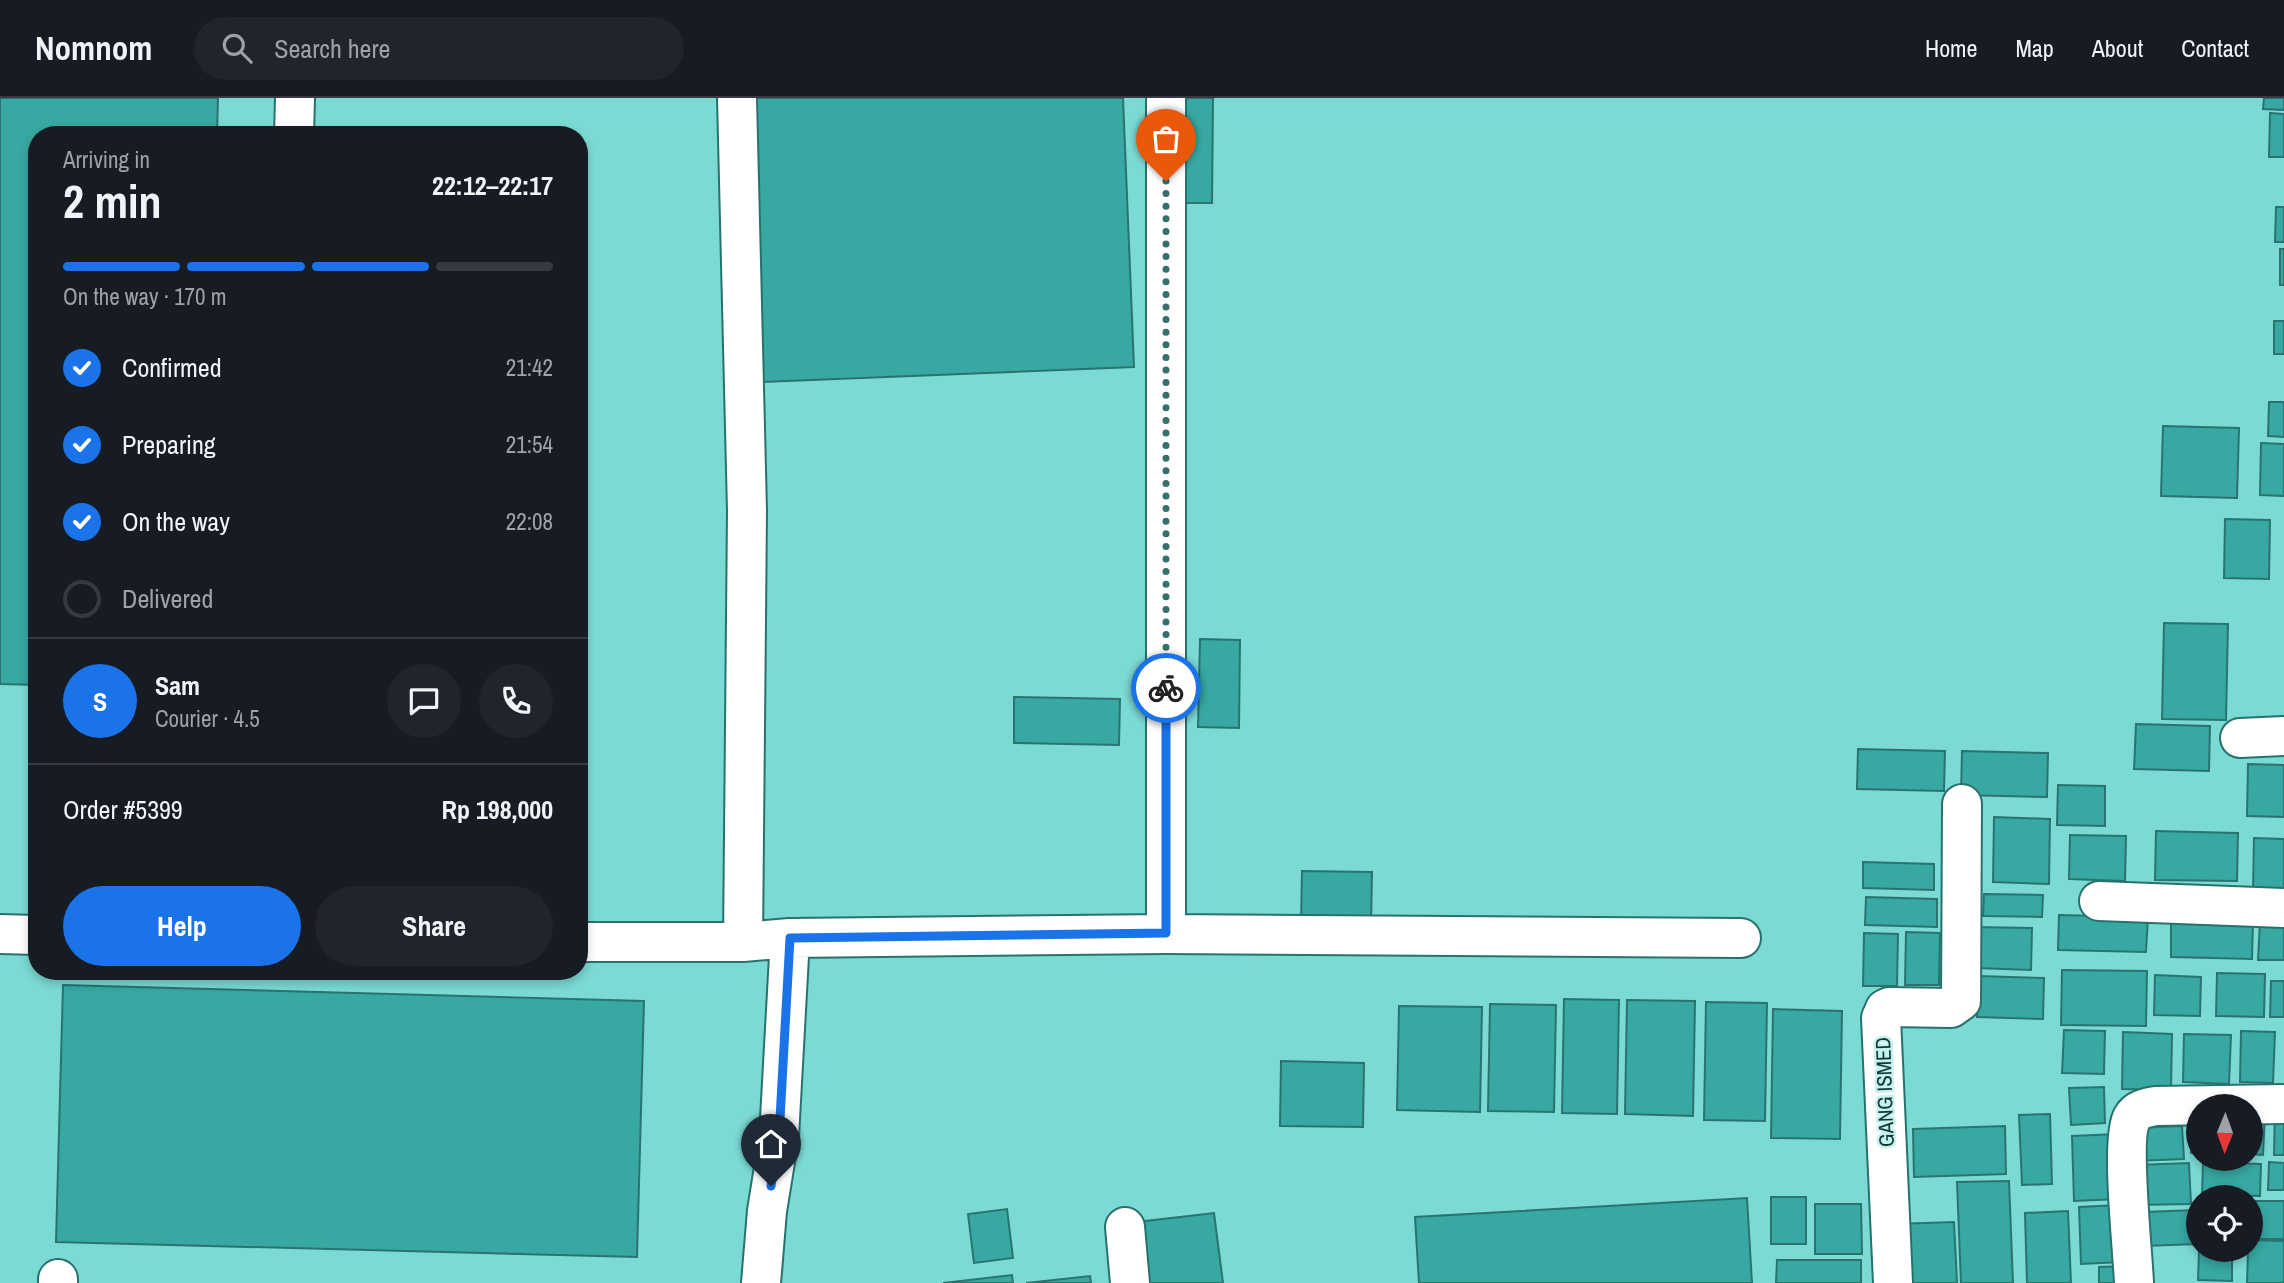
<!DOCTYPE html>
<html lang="en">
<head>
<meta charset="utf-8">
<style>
  body { margin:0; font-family:"Archivo Narrow",sans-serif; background:#20242c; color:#f1f3f6; height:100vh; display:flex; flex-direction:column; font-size:26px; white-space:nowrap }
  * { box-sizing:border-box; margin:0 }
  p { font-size:23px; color:#9ea1a6 }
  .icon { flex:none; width:38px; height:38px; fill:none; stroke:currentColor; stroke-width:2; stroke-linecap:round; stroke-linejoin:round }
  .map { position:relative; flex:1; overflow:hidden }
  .panel { position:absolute; left:28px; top:28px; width:560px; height:854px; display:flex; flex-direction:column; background:#171b24; border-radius:28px; box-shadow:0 4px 10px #0003 }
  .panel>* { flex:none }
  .needle { width:46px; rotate:181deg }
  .controls { position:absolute; left:2186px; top:996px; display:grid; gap:14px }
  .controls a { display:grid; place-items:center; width:77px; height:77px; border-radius:50%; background:#171b24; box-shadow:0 4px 10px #0003; font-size:35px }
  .pin { position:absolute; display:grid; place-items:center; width:60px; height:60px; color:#fff; margin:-72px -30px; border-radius:50% 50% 50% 0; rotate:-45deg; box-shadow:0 0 7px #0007 }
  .pin .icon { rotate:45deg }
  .courier { position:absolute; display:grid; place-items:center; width:70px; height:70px; margin:-35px; border:5px solid #1a73e8; border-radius:50%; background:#fff; color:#222; box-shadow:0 2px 9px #0007 }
  .overview em { font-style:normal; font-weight:700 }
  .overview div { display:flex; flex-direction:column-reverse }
  .overview { display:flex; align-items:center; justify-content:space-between; height:119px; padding:0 35px }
  h1 { font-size:46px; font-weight:700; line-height:52px }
  .bar { display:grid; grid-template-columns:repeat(4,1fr); gap:10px 7px; align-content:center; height:84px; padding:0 35px }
  .bar i { height:9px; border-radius:5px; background:#363941 }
  .bar .active { background:#1a73e8 }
  .bar p { grid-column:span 4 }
  .line { display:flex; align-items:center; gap:18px; padding:0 35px; border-top:2px solid #363941 }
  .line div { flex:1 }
  .round { display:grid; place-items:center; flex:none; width:74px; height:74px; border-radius:37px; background:#20242c }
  ol { padding:0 35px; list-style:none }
  li { display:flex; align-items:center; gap:21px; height:77px }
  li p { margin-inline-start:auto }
  li .icon { padding:7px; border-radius:50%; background:#1a73e8; color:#fff; stroke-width:4 }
  li:last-child { color:#9ea1a6 }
  li i { width:38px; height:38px; border:4px solid #363941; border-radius:50% }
  .primary-button { display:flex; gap:14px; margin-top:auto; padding:14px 35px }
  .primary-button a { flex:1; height:80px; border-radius:42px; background:#1a73e8; color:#fff; font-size:28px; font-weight:700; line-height:80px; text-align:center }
  .primary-button a+a { background:#20242c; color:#f1f3f6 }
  header { display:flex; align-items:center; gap:42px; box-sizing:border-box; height:98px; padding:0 35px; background:#171b24; border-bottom:2px solid #363941 }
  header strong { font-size:33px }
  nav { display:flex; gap:38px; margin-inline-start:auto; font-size:24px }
  .search { width:490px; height:63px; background:#20242c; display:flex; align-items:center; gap:18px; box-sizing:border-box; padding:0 24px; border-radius:38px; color:#9ea1a6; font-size:26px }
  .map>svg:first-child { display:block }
  .building { fill:#37a8a2; stroke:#2a736f; stroke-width:2 }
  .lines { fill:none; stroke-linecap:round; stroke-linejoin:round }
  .minor-casing { stroke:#28726e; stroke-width:42 }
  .minor { stroke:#fff; stroke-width:38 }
  .done { stroke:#34706d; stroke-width:7; stroke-dasharray:0 12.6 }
  .route { stroke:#1a73e8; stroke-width:9 }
  .labels { text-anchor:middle; stroke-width:5; stroke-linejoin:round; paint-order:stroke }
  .street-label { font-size:21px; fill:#0e3735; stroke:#c6f1ee }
</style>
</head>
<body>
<header>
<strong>Nomnom</strong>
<div class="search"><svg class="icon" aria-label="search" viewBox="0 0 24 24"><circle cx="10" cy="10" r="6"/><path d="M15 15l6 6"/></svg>Search here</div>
<nav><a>Home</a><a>Map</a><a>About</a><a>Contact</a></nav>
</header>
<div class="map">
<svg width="2284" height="1185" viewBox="0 0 2284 1185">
  <rect width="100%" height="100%" fill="#7cdad4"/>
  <path class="building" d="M0,0H218L217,37H37V587L0,586Z
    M748,0H1123L1134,269L760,284Z
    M1170,0H1213L1212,105H1169Z
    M2264,0H2284V12L2263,11Z
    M2270,15L2284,16V59H2269Z
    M2276,109H2284V144H2275Z
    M2280,151H2284V187H2280Z
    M2274,223H2284V256H2274Z
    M2269,304H2284V339L2268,338Z
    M2163,328L2239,330L2237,400L2161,398Z
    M2261,345L2284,346V398L2260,397Z
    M2225,421L2270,422L2269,481L2224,480Z
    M2164,525L2228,526L2226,622L2162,621Z
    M1200,541L1240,542L1239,630L1198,629Z
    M1014,599L1120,601L1119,647L1014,645Z
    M2136,626L2210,628L2209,673L2134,671Z
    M1858,651L1945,653L1944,693L1857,691Z
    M1962,653L2048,655L2047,699L1961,697Z
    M2248,666L2284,667V719L2247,718Z
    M2058,687L2105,688V728L2057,727Z
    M1994,719L2050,721L2049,786L1993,784Z
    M2156,733L2238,735L2237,783L2155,782Z
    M2070,737L2126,738L2125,783L2069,781Z
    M2254,740L2284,741V793L2253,792Z
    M1863,764L1934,766V792L1863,790Z
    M1302,773L1372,774L1371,827L1301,826Z
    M1984,796L2043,797L2042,819L1983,818Z
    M1866,799L1937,801V829L1865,827Z
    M2059,817L2148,819L2146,854L2058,852Z
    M2171,821L2253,823L2252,861L2171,859Z
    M2260,823L2284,824V862H2258Z
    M1975,829L2032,830L2031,872L1975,870Z
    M1906,834L1940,835L1939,887H1905Z
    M1864,835L1898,836L1897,888H1863Z
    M2062,872L2147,873L2146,928L2061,927Z
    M2217,875L2265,876L2264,919L2216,918Z
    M2155,877L2201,879L2200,918L2154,917Z
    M1978,878L2044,880L2043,921L1977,919Z
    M2271,883H2284V919H2270Z
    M63,887L644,903L637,1159L56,1144Z
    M1564,901L1619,902L1617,1016L1562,1015Z
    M1627,902L1695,903L1693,1018L1625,1016Z
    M1706,904L1767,905L1765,1023L1704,1022Z
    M1490,906L1556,907L1554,1014L1488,1013Z
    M1399,908L1482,909L1480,1014L1397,1012Z
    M1773,911L1842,913L1840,1041L1771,1040Z
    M2064,932L2105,933L2104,976L2062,975Z
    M2241,933L2275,934L2273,985L2240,984Z
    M2123,934L2172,936L2171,992L2122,991Z
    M2184,936L2231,937L2229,986L2183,984Z
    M1281,963L1364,965L1363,1029L1280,1028Z
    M2104,989L2105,1025L2071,1027L2069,990Z
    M2275,1010H2284V1057H2274Z
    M2192,1014H2198V1055H2191Z
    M2050,1016L2052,1086L2022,1087L2019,1017Z
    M2250,1016H2265L2263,1057L2250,1056Z
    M2005,1028L2006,1076L1914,1079L1913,1031Z
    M2182,1028L2184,1061L2136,1063L2135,1030Z
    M2117,1036L2119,1101L2074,1103L2072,1038Z
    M2203,1064L2261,1066L2260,1098L2202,1097Z
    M2269,1064L2284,1065V1092H2268Z
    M2189,1065L2191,1106L2137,1107L2136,1067Z
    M2009,1083L2013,1185H1961L1957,1084Z
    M1771,1099H1806V1146H1771Z
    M1747,1100L1752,1185H1419L1415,1119Z
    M2250,1103H2284V1141H2250Z
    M1815,1106H1861L1862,1156H1815Z
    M2119,1107L2121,1164L2081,1166L2079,1109Z
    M1007,1111L1013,1160L974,1165L968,1116Z
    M2198,1112V1146L2144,1148L2142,1114Z
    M2068,1113L2071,1185H2027L2025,1115Z
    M1214,1115L1223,1185H1145L1137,1124Z
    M1954,1124L1957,1185H1897L1895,1126Z
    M2250,1142L2284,1143V1185H2247L2248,1152H2250Z
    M2199,1152H2232V1183L2198,1182Z
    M1777,1162H1861V1185H1776Z
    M2126,1168L2127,1185H2099V1169Z
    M1012,1177L1013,1185H943Z
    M1090,1178L1091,1185H1026Z"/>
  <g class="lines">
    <defs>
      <path id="minor" d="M737,0L747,413L743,844
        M294,37L295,0
        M2240,640L2284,638
        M2099,803L2284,810
        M0,836L37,837
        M1166,836V0
        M579,844H743L790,840L1166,836L1741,840
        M1125,1129L1130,1185
        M58,1185V1181
        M761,1185L767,1113L779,1039L790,840
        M1893,1185L1881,920L1885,911L1889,909L1951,910L1961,903L1962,706
        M2134,1185C2133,1156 2120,1040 2132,1020C2137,1011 2146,1010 2155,1008L2284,1006"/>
    </defs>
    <use href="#minor" class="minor-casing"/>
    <use href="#minor" class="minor"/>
  </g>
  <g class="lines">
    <path class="done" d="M1166,83V590"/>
    <path class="route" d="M771,1088L779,1039L790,840L1166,835V590"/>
  </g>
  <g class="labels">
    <g class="street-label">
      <text transform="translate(1885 994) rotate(-92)" y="7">GANG ISMED</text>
    </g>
  </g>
</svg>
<div class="controls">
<a><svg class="needle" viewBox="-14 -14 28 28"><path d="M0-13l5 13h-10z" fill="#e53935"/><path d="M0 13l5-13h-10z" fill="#9ea1a6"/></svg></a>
<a><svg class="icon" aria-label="locate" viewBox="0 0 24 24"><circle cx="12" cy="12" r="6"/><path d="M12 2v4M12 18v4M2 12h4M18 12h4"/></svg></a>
</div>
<div class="pin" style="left:1166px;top:83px;background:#ea580c"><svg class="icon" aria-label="bag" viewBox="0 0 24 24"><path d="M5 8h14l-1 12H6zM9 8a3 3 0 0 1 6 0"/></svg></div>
<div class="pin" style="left:771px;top:1088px;background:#1f2937"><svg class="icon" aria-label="home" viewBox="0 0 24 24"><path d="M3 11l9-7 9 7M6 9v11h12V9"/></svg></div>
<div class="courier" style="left:1166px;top:590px"><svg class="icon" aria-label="bike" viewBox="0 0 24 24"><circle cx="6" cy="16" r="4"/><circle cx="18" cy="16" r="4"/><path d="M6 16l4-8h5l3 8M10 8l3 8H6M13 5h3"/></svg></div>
<section class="panel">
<div class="overview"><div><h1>2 min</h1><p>Arriving in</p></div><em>22:12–22:17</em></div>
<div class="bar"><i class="active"></i><i class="active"></i><i class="active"></i><i></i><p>On the way · 170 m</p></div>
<ol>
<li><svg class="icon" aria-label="check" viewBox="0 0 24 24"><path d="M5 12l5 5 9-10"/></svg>Confirmed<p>21:42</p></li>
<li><svg class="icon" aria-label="check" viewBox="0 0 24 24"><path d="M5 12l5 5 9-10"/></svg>Preparing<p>21:54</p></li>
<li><svg class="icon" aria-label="check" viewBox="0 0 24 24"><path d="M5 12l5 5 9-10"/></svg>On the way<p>22:08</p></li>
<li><i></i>Delivered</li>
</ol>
<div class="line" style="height:126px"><b class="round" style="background:#1a73e8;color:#fff">S</b><div><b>Sam</b><p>Courier · 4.5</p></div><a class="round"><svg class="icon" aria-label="chat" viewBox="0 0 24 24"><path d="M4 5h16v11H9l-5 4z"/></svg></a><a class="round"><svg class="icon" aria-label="phone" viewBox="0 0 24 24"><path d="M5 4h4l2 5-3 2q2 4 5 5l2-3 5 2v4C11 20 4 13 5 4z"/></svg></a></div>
<div class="line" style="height:91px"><div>Order #5399</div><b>Rp 198,000</b></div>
<div class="primary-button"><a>Help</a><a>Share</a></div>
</section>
</div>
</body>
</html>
